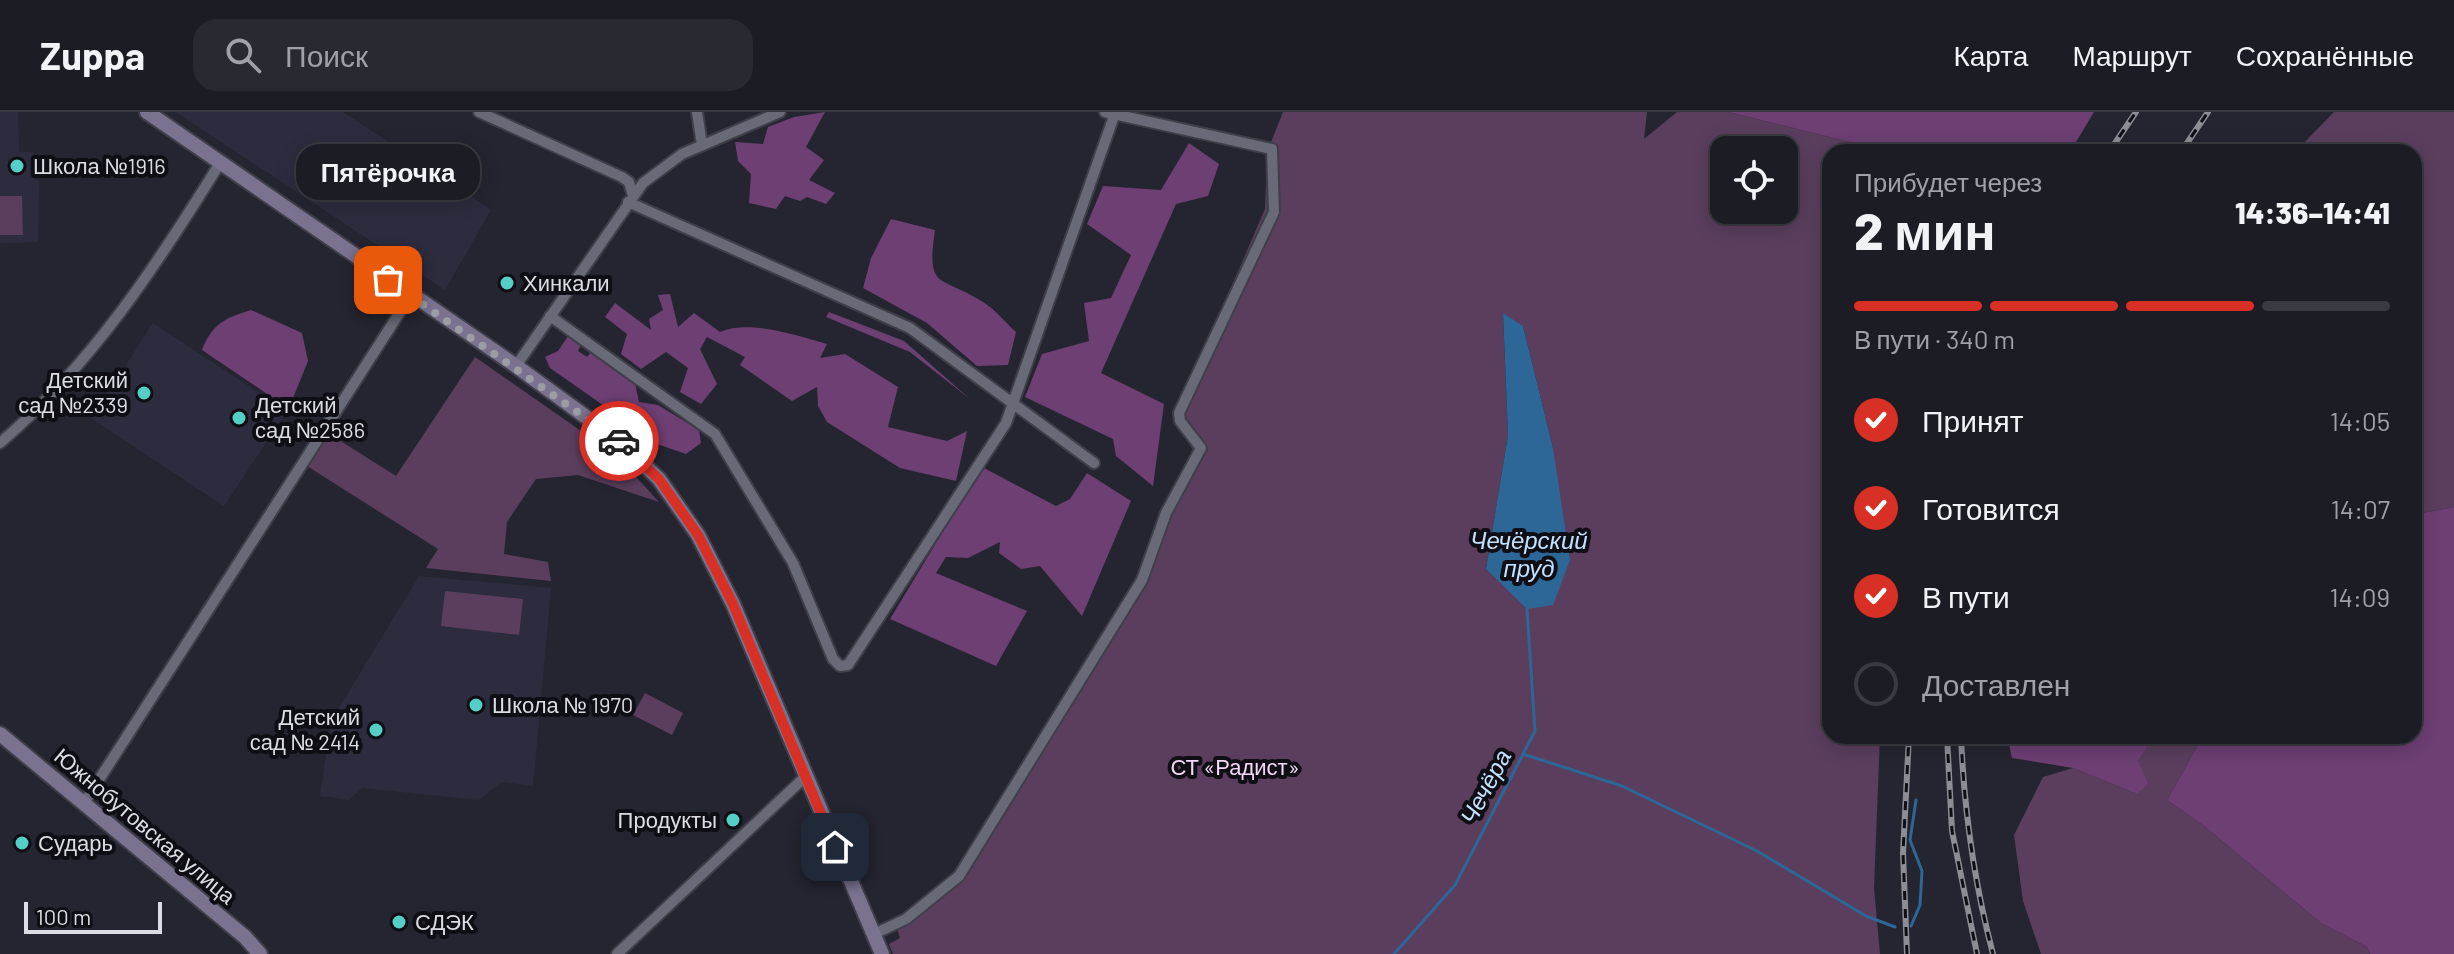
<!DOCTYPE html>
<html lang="ru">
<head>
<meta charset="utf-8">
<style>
  body { margin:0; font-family:Barlow,sans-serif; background:#292932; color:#f1f3f6; height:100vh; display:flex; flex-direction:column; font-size:30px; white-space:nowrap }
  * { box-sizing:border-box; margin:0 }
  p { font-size:26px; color:#a0a1a7 }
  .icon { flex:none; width:44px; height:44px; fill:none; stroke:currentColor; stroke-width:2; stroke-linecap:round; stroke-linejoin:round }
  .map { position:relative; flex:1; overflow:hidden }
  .side { position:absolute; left:1822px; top:32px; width:600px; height:600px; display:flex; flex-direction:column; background:#1c1c25; border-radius:24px; box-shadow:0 4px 20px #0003,0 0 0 2px #3a3a42 }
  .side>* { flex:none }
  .fabs { position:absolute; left:1710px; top:24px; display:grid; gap:16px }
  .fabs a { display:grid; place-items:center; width:88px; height:88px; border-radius:16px; background:#1c1c25; box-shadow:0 4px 20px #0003,0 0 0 2px #3a3a42; font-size:40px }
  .scale { position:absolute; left:24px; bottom:20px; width:138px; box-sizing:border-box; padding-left:8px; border:4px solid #dcdce4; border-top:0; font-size:22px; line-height:28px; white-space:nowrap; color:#dcdce4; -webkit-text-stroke:6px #0e0e14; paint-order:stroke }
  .pin { position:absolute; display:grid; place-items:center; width:68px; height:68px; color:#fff; margin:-34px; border-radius:16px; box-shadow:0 4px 12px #0006 }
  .courier { position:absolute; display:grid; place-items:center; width:80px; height:80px; margin:-40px; border:6px solid #d93025; border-radius:50%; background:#fff; color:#222; box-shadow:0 2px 10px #0007 }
  .bubble { position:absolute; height:56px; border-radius:24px; background:#1c1c25; box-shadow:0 4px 20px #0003,0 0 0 2px #3a3a42; font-size:26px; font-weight:800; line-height:56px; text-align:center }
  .summary em { font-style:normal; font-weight:800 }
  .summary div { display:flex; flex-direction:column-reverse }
  .summary { display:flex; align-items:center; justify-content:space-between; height:136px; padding:0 32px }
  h1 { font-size:52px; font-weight:800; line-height:60px }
  .bar { display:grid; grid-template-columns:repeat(4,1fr); gap:12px 8px; align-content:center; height:96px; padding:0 32px }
  .bar i { height:10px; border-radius:6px; background:#3a3a42 }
  .bar .active { background:#d93025 }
  .bar p { grid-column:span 4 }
  ol { padding:0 32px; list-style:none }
  li { display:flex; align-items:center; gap:24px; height:88px }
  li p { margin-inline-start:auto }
  li .icon { padding:8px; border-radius:50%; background:#d93025; color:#fff; stroke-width:4 }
  li:last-child { color:#a0a1a7 }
  li i { width:44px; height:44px; border:4px solid #3a3a42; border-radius:50% }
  header { display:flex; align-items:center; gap:48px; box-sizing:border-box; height:112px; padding:0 40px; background:#1c1c25; border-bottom:2px solid #3a3a42 }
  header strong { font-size:38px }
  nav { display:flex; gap:44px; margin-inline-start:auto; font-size:28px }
  .search { width:560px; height:72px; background:#292932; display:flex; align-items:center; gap:20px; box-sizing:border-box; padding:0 28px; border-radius:24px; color:#a0a1a7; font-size:30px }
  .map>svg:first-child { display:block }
  .built { fill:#2c2c3e }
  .green { fill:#5b3e5e; fill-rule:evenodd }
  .forest { fill:#6d3f73 }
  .water { fill:#2c6798 }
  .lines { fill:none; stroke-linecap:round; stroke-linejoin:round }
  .stream { stroke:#2c6798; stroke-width:3 }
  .street-casing { stroke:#3f3f49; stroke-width:14 }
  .secondary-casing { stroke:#3f3f49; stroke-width:18 }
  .street { stroke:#696a78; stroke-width:10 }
  .secondary { stroke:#7a728f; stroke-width:14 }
  .rail-casing { stroke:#8d8d96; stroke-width:6 }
  .rail { stroke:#0e0e14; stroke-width:3; stroke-dasharray:9; stroke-linecap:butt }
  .done { stroke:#9c9ca5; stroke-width:8; stroke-dasharray:0 14.4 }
  .route { stroke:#d93025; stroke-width:10 }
  .poi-dot { fill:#55cec6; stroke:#0e0e14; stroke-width:3 }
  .labels { text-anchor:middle; stroke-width:8; stroke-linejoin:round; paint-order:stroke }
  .poi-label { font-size:22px; fill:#dcdce4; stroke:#0e0e14; text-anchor:start }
  .park-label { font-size:22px; fill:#f3d7f6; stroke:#0e0e14 }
  .street-label { font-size:22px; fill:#dcdce4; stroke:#0e0e14 }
  .water-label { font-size:24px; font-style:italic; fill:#c2e1fe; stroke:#0e0e14 }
</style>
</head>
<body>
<header>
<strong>Zuppa</strong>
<div class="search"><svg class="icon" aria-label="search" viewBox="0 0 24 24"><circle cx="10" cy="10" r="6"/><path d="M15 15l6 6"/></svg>Поиск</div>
<nav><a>Карта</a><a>Маршрут</a><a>Сохранённые</a></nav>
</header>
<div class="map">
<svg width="2454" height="842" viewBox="0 0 2454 842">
  <rect width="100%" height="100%" fill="#252531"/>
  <path class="built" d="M0,0H18L19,40H34L35,67L39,68L38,130L0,131Z
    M176,0H343L491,98L445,178Z
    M153,211L287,299L224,394L91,306Z
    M419,464L551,476L533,674L502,670L479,688L362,676L349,688L320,684L331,609Z"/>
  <path class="green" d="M1283,0H1647L1644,27L1677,0H1728L1874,36L1877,40H1830V624H1880L1874,776L1880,842H893L889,832L900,826L895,810L957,762L1137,464L1193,338L1175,306L1265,97L1267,40ZM1724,38H1784V98H1724ZM1503,202L1523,214L1553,336L1528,497L1486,457L1508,323Z
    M2334,0H2454V395L2422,401L2414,398V40H2295Z
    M0,84H22L23,123H0Z
    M475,245L617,344L659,390L578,363L536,367L507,410L504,442L548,450L551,469L426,456L438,437L307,354L328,321L396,364Z
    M445,479L523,487L519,523L441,514Z
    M645,581L683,601L672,623L633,603Z
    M2155,624H2203L2167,688L2204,714L2321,811L2367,835L2370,842H2041L2023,789L2014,723L2043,665L2073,656L2137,682L2138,649Z"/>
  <path class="forest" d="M825,0L806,35L824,48L809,68L835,81L826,92L807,85L800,89L785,84L776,97L749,91L751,62L738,49L735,30L763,32L768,15L794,5Z
    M1728,0H2094L2070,40H1877L1874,36Z
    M1189,31L1219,52L1208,84L1176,92L1101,261L1164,292L1153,374L1116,344L1113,327L1025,285L1042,242L1089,229L1084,191L1111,186L1131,143L1087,112L1103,74L1161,78Z
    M891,107L935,118C926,180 940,162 983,190C995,197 1005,210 1016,220L1008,253L977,254L927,211L863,176L871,146Z
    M670,182L678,215L694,201L720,220C750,207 797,224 827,232L820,246L845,242L898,275L888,315L947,329L967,319L956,369L900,356L827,310L818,294L817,275L792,289L740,253L745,245L707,225L700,237L717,272L701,292L680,280L688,256L666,240L641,257L621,242L627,222L605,205L615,191L651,218L649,207L663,198L658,183Z
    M251,198L302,221L308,249L291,291L282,292L202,238C212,212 225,206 251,198Z
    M829,200L904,229L970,287L910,240L826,205Z
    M568,224L582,231L578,239L587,245L591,240L635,271L639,290L658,293L699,318L701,331L686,342L660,333L550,256L545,245L558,239Z
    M982,355L1056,394L1070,387L1087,361L1131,389L1082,504L1040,454L1021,457L999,441L1000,430L968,446L946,445L936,461L1027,499L996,554L890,507Z
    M2454,395V842H2370L2367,835L2321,811L2204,714L2167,688L2203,624H2414V398L2422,401Z
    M2007,624H2077L2092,629L2094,624H2155L2138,649L2148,672L2137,682L2073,656L2012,646Z"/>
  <path class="water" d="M1503,201L1523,214L1553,336L1570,448L1553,493L1527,497L1486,457L1508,323Z"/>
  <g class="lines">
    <path class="stream" d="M1523,642L1622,674L1757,739L1866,804L1895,815
      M1911,814L1920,793L1922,759L1910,728L1916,688
      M1394,842L1455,773L1535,619L1527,497"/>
    <defs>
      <path id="street" d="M479,0L622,65L629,70L633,84
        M697,0L702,33
        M628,90L910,216L1094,351
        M550,204L715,322L793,451L833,547L840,554L848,553L1006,311L1114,4
        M516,254L643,71L682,42L780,0
        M0,331C92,252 157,153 220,51
        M84,691L411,183
        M874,822L906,807L959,764L1142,468L1166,401L1201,336L1180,309L1179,301L1274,100L1272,37L1105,0
        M617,842L805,665"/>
      <path id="secondary" d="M147,0L516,254L619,329L659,367L698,423L733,492L882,842
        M0,622L245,825L260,842"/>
    </defs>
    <use href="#street" class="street-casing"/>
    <use href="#secondary" class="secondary-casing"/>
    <use href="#street" class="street"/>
    <use href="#secondary" class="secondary"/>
    <defs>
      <path id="rail" d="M2109,40L2136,0
        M2181,40L2208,0
        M1947,624L1952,719L1977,842
        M1961,624C1964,698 1974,770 1993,842
        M1907,842L1903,741L1909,624"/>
    </defs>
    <use href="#rail" class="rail-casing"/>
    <use href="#rail" class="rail"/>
  </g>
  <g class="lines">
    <path class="done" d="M388,168L619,329"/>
    <path class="route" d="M619,329L659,367L698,423L733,492L835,735"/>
  </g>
  <g class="poi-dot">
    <circle cx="17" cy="54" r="8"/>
    <circle cx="507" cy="171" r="8"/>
    <circle cx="144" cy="281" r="8"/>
    <circle cx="239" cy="306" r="8"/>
    <circle cx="476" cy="593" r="8"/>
    <circle cx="376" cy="618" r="8"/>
    <circle cx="733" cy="708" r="8"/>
    <circle cx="22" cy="731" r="8"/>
    <circle cx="399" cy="810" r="8"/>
  </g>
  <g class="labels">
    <g class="poi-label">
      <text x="33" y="62">Школа №1916</text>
      <text x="523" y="179">Хинкали</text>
      <text x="128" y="276" text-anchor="end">Детский<tspan x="128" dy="25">сад №2339</tspan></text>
      <text x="255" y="301">Детский<tspan x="255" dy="25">сад №2586</tspan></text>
      <text x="492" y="601">Школа № 1970</text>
      <text x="360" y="613" text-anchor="end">Детский<tspan x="360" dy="25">сад № 2414</tspan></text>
      <text x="717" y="716" text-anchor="end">Продукты</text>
      <text x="38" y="739">Сударь</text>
      <text x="415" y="818">СДЭК</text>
    </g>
    <g class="park-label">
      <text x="1235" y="663">СТ «Радист»</text>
    </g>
    <g class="street-label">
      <text transform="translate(145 714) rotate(40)" y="8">Южнобутовская улица</text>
    </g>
    <g class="water-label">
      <text x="1529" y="437">Чечёрский<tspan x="1529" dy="28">пруд</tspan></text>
      <text transform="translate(1486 675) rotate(-62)" y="8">Чечёра</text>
    </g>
  </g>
</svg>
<div class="fabs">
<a><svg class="icon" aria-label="locate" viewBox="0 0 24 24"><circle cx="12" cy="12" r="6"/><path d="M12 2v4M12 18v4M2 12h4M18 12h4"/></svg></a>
</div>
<div class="scale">100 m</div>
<div class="pin" style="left:388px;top:168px;background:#ea580c"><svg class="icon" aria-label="bag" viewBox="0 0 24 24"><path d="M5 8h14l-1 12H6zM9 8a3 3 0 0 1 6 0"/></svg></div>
<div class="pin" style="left:835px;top:735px;background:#1f2937"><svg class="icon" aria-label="home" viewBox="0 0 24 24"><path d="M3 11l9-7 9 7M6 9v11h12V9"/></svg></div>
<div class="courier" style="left:619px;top:329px"><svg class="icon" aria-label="car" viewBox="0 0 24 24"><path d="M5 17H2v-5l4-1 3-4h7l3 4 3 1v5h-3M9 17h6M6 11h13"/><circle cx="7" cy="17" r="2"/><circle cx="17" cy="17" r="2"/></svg></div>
<div class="bubble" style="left:296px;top:32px;width:184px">Пятёрочка</div>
<section class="side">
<div class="summary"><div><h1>2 мин</h1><p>Прибудет через</p></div><em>14:36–14:41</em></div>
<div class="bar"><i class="active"></i><i class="active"></i><i class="active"></i><i></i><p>В пути · 340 m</p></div>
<ol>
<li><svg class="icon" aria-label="check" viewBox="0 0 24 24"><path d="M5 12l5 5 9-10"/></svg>Принят<p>14:05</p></li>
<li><svg class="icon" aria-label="check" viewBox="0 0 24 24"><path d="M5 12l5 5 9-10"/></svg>Готовится<p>14:07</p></li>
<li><svg class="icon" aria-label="check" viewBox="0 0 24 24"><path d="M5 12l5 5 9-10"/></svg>В пути<p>14:09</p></li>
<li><i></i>Доставлен</li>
</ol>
</section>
</div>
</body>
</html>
